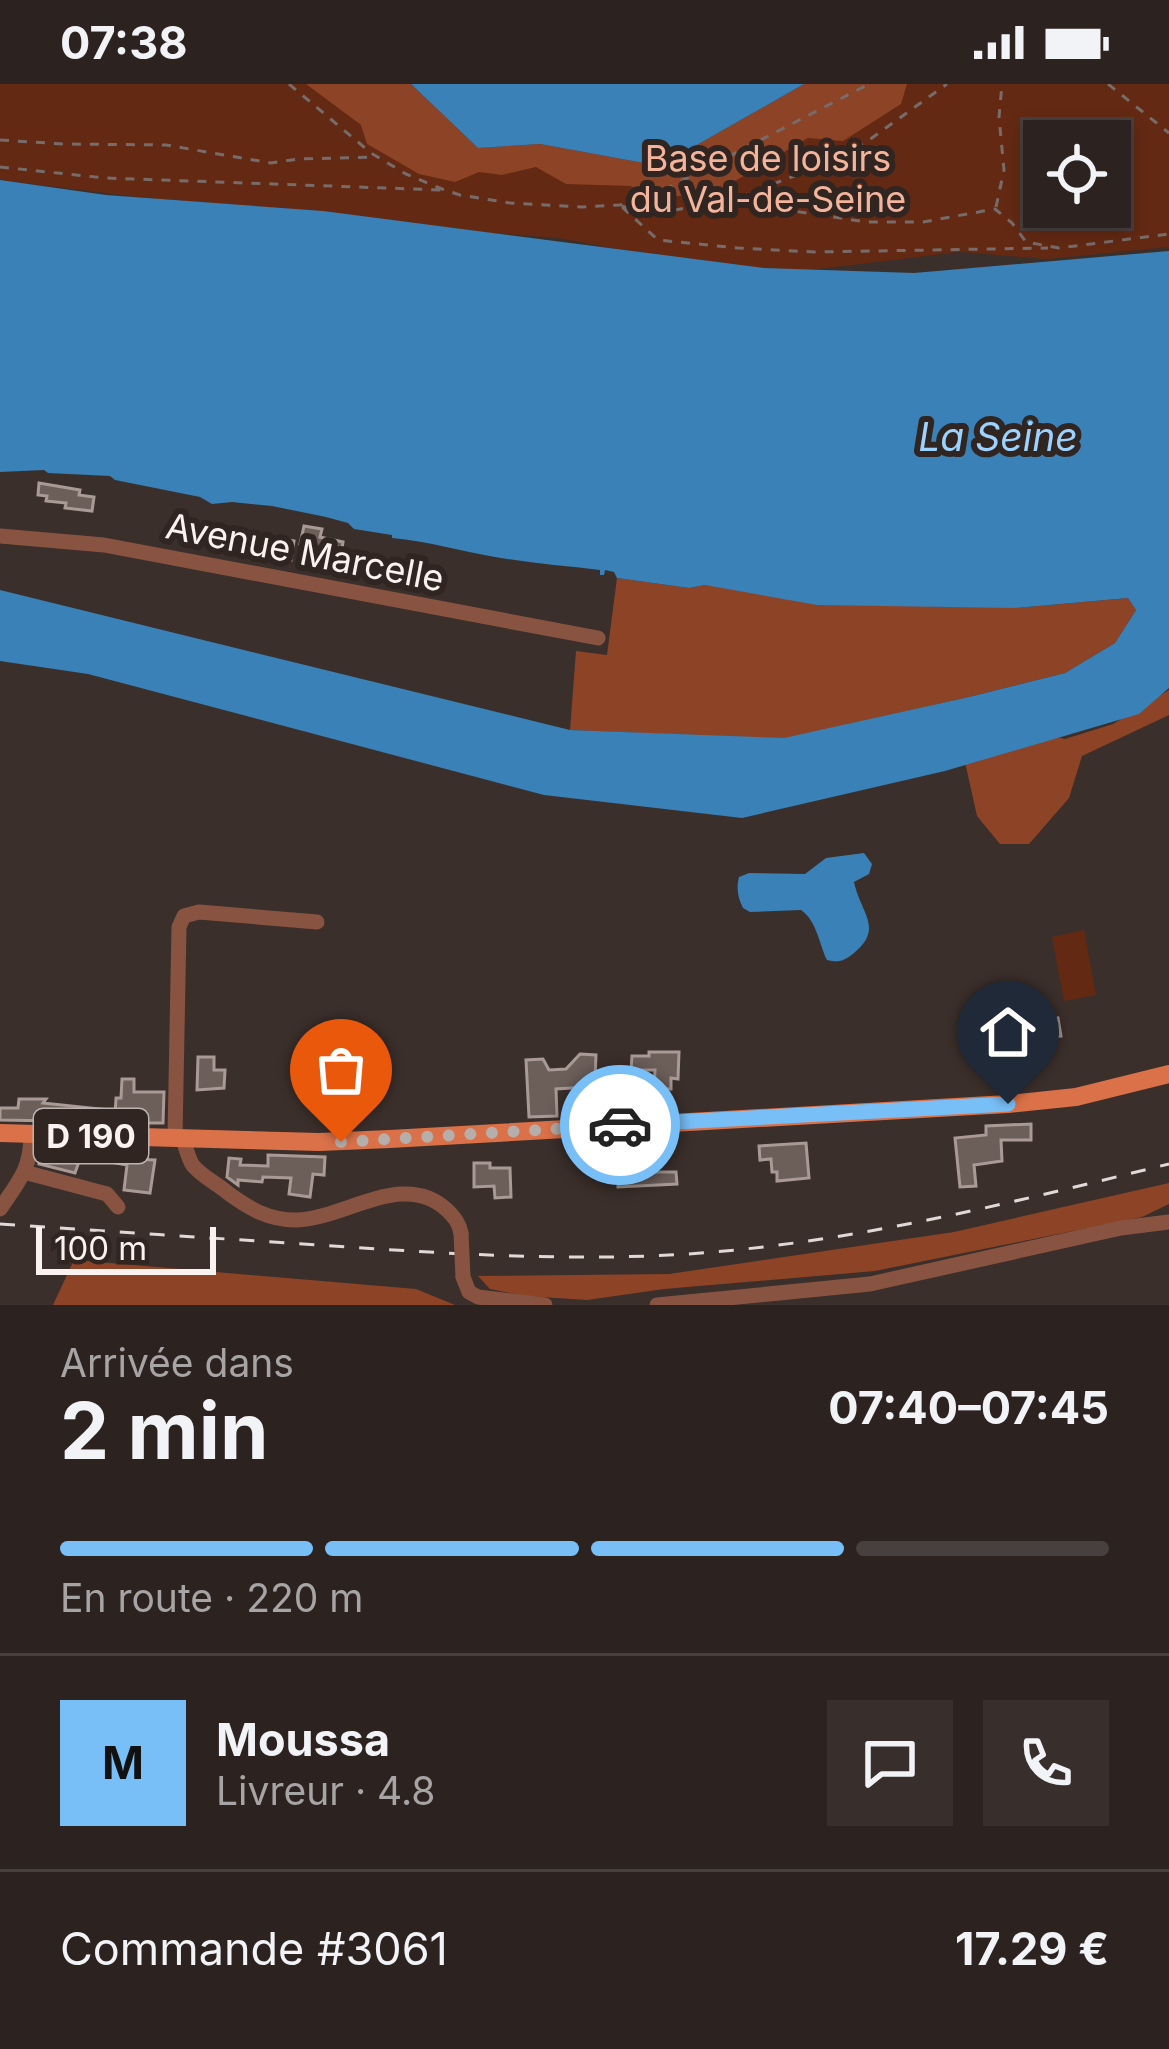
<!DOCTYPE html>
<html lang="fr">
<head>
<meta charset="utf-8">
<style>
  body { margin:0; font-family:Inter,sans-serif; background:#382f2d; color:#f1f3f6; height:100vh; display:flex; flex-direction:column; font-size:45px; white-space:nowrap }
  * { box-sizing:border-box; margin:0 }
  p { font-size:39px; color:#a6a4a5 }
  .icon { flex:none; width:66px; height:66px; fill:none; stroke:currentColor; stroke-width:2; stroke-linecap:round; stroke-linejoin:round }
  .map { position:relative; height:1221px; overflow:hidden }
  .panel { display:flex; flex-direction:column; background:#2c2320; flex:1 }
  .panel>* { flex:none }
  .controls { position:absolute; left:1023px; top:36px; display:grid; gap:24px }
  .controls a { display:grid; place-items:center; width:108px; height:108px; border-radius:0px; background:#2c2320; box-shadow:0 6px 18px #0003,0 0 0 3px #48403e; font-size:60px }
  .scale { position:absolute; left:36px; bottom:30px; width:180px; box-sizing:border-box; padding-left:12px; border:6px solid #f9f2ef; border-top:0; font-size:33px; line-height:42px; white-space:nowrap; color:#f9f2ef; -webkit-text-stroke:9px #302521; paint-order:stroke }
  .pin { position:absolute; display:grid; place-items:center; width:102px; height:102px; color:#fff; margin:-123px -51px; border-radius:50% 50% 50% 0; rotate:-45deg; box-shadow:0 0 12px #0007 }
  .pin .icon { rotate:45deg }
  .courier { position:absolute; display:grid; place-items:center; width:120px; height:120px; margin:-60px; border:9px solid #78bff7; border-radius:50%; background:#fff; color:#222; box-shadow:0 3px 15px #0007 }
  .headline em { font-style:normal; font-weight:700 }
  .headline div { display:flex; flex-direction:column-reverse }
  .headline { display:flex; align-items:center; justify-content:space-between; height:204px; padding:0 60px }
  h1 { font-size:78px; font-weight:700; line-height:90px }
  .bar { display:grid; grid-template-columns:repeat(4,1fr); gap:18px 12px; align-content:center; height:144px; padding:0 60px }
  .bar i { height:15px; border-radius:9px; background:#48403e }
  .bar .current { background:#78bff7 }
  .bar p { grid-column:span 4 }
  .line { display:flex; align-items:center; gap:30px; padding:0 60px; border-top:3px solid #48403e }
  .line div { flex:1 }
  .round { display:grid; place-items:center; flex:none; width:126px; height:126px; border-radius:0px; background:#382f2d }
  .status { display:flex; justify-content:space-between; align-items:center; height:84px; padding:0 60px; background:#2c2320; direction:ltr }
  .status svg { height:33px; fill:currentColor }
  .map>svg:first-child { display:block }
  .green { fill:#632913; fill-rule:evenodd }
  .forest { fill:#8d4326 }
  .water { fill:#3981b6 }
  .building { fill:#6c5f5a; stroke:#a99a95; stroke-width:3 }
  .lines { fill:none; stroke-linecap:round; stroke-linejoin:round }
  .path { stroke:#776c69; stroke-width:3; stroke-dasharray:9 9; stroke-linecap:butt }
  .minor { stroke:#885441; stroke-width:15 }
  .major { stroke:#db7148; stroke-width:18 }
  .rail { stroke:#e0d9d6; stroke-width:3; stroke-dasharray:15 15; stroke-linecap:butt }
  .minor-bridge { stroke:#885441; stroke-width:15 }
  .done { stroke:#b6aeaa; stroke-width:12; stroke-dasharray:0 21.6 }
  .route { stroke:#78bff7; stroke-width:15 }
  .labels { text-anchor:middle; stroke-width:12; stroke-linejoin:round; paint-order:stroke }
  .shield { fill:#302521; stroke:#bdb4b1; stroke-width:3 }
  .shield-label { font-size:33px; font-weight:bold; fill:#f9f2ef }
  .park-label { font-size:36px; fill:#f4b39b; stroke:#302521 }
  .street-label { font-size:36px; fill:#f9f2ef; stroke:#302521 }
  .water-label { font-size:39px; font-style:italic; fill:#9cd2fe; stroke:#302521 }
</style>
</head>
<body>
<div class="status"><b>07:38</b><svg viewBox="0 0 49 12"><path d="M0 12V9h3v3zM5 12V6h3v6zM10 12V3h3v9zM15 12V0h3v12zM26 1h20v11H26zM47 4h2v5h-2z"/></svg></div>
<div class="map">
<svg width="1169" height="1221" viewBox="0 0 1169 1221">
  <rect width="100%" height="100%" fill="#3b2f2b"/>
  <path class="green" d="M0,0H1169V163L1047,175L960,168L759,192L559,154L349,139L0,96ZM1044,57H1110V123H1044Z
    M1084,846L1096,911L1064,917L1052,853Z"/>
  <path class="forest" d="M306,0H411L478,64L540,60L660,82L804,0H907L901,20L843,57L808,54L713,110L661,113L630,102L566,100L536,83L502,91L479,88L455,98L419,90L367,60L361,41Z
    M617,494L689,504L705,501L1015,524L1128,514L1136,526L1115,559L1065,589L969,613L784,655L570,646L576,567L607,571Z
    M1169,606V631L1082,672L1069,714L1029,760H1000L977,732L963,669L1048,651L1065,655L1113,640Z
    M1169,1099V1120L1142,1133L875,1187L664,1205L587,1216L526,1212L490,1205L478,1192L669,1190L954,1148Z
    M74,1176L416,1205L455,1221H53Z"/>
  <path class="water" d="M411,0H804L660,82L540,60L478,64Z
    M0,96L106,111L323,127L764,184L914,189L1169,167V604L1139,630L945,687L742,734L544,711L88,590L0,577V506L570,646L784,654L969,613L1065,589L1115,559L1136,526L1128,514L1015,524L817,521L705,501L689,504L617,494L614,488L605,486L604,491H600V486C565,482 530,479 495,473C460,467 428,457 392,454V451L354,445L348,439L326,433L272,422L232,418L212,420L200,413L115,396L110,392L48,389L44,386L0,388Z
    M864,769L872,780L869,790L854,798C861,830 884,844 854,869C844,877 839,879 827,876C819,860 817,837 801,826L750,828L743,824C738,814 736,805 739,793L749,789L805,790L826,774Z"/>
  <path class="building" d="M39,399L80,406L79,411L94,413L92,427L65,424L66,419L46,417L47,412L38,411Z
    M304,442L322,445L320,453L343,458L340,477L320,474L321,469L313,467V463L300,460Z
    M246,453L278,460L279,454L294,457L291,476L243,470Z
    M1058,934L1061,952L964,967L962,957L1024,945L1022,940Z
    M649,968H679L678,995L671,994V1005H667V1010H654L655,986H631L632,972H649Z
    M580,970L596,971L595,995L588,1003L556,1005L557,1032L529,1033L526,976L543,975L549,986L566,985Z
    M198,973H214V986H225L224,1004L197,1006Z
    M122,995H134V1008H164L163,1039H133V1032H115L116,1014H121Z
    M19,1015H46L43,1019L110,1026V1038L0,1036V1024H18Z
    M1031,1040V1056H1001L1002,1077L974,1081L976,1102L960,1103L955,1054L986,1051V1042Z
    M806,1059L809,1094L777,1097V1088H772L771,1075L760,1076L759,1062Z
    M105,1065L129,1066V1075L155,1076L150,1109L124,1106L127,1081L104,1077Z
    M42,1066H83L75,1089L39,1080Z
    M268,1071L325,1073L324,1091L313,1090L310,1113L289,1110L291,1094L263,1093L262,1098L238,1096V1101L227,1093L229,1074L241,1075L240,1081L268,1082Z
    M474,1079H490V1084H510L511,1113L495,1114L494,1102L474,1103Z
    M660,1088H676L677,1100L618,1103V1090Z"/>
  <g class="lines">
    <path class="path" d="M289,0L371,69L406,90L442,105L460,111L510,119L583,123L620,121L660,108L869,0
      M1108,0L1169,49
      M0,56L63,60L166,61L271,79L299,75L374,73
      M0,83L105,94L441,106
      M739,113L823,81L865,59L947,0
      M622,122L648,131L734,115L754,121L866,138H923L995,125L1012,139L1026,158L1059,164L1169,150
      M622,123L658,156L738,164L814,168L1048,164
      M996,123L1004,86L999,33L1002,0"/>
    <path class="minor" d="M0,452L104,461L598,554
      M175,1053L179,843L184,832L199,828L317,838
      M182,1053C185,1061 188,1073 192,1080C199,1091 218,1100 228,1109C250,1125 268,1136 296,1136C345,1135 404,1085 447,1126C455,1134 459,1139 461,1149
      M24,1088L107,1110L118,1123
      M0,1125C19,1097 31,1085 31,1050
      M463,1193L469,1208L478,1213L545,1221
      M657,1221L870,1200L1121,1144L1169,1138"/>
    <path class="major" d="M0,1049L319,1058L390,1055L1008,1020L1076,1013L1169,990"/>
    <path class="rail" d="M0,1140C106,1147 211,1154 317,1161C440,1169 564,1178 688,1170C852,1159 1010,1119 1169,1080"/>
    <path class="minor-bridge" d="M461,1149L463,1193"/>
  </g>
  <g class="lines">
    <path class="done" d="M341,1058L620,1041"/>
    <path class="route" d="M620,1041L1008,1020"/>
  </g>
  <g class="labels">
    <rect class="shield" x="34" y="1025" width="114" height="54" rx="9"/>
    <g class="shield-label">
      <text x="91" y="1064">D 190</text>
    </g>
    <g class="park-label">
      <text x="768" y="87">Base de loisirs<tspan x="768" dy="41">du Val-de-Seine</tspan></text>
    </g>
    <g class="street-label">
      <text transform="translate(305 468) rotate(11)" y="13">Avenue Marcelle</text>
    </g>
    <g class="water-label">
      <text x="998" y="367">La Seine</text>
    </g>
  </g>
</svg>
<div class="controls">
<a><svg class="icon" aria-label="locate" viewBox="0 0 24 24"><circle cx="12" cy="12" r="6"/><path d="M12 2v4M12 18v4M2 12h4M18 12h4"/></svg></a>
</div>
<div class="scale">100 m</div>
<div class="pin" style="left:341px;top:1058px;background:#ea580c"><svg class="icon" aria-label="bag" viewBox="0 0 24 24"><path d="M5 8h14l-1 12H6zM9 8a3 3 0 0 1 6 0"/></svg></div>
<div class="pin" style="left:1008px;top:1020px;background:#1f2937"><svg class="icon" aria-label="home" viewBox="0 0 24 24"><path d="M3 11l9-7 9 7M6 9v11h12V9"/></svg></div>
<div class="courier" style="left:620px;top:1041px"><svg class="icon" aria-label="car" viewBox="0 0 24 24"><path d="M5 17H2v-5l4-1 3-4h7l3 4 3 1v5h-3M9 17h6M6 11h13"/><circle cx="7" cy="17" r="2"/><circle cx="17" cy="17" r="2"/></svg></div>
</div>
<section class="panel">
<div class="headline"><div><h1>2 min</h1><p>Arrivée dans</p></div><em>07:40–07:45</em></div>
<div class="bar"><i class="current"></i><i class="current"></i><i class="current"></i><i></i><p>En route · 220 m</p></div>
<div class="line" style="height:216px"><b class="round" style="background:#78bff7;color:#111">M</b><div><b>Moussa</b><p>Livreur · 4.8</p></div><a class="round"><svg class="icon" aria-label="chat" viewBox="0 0 24 24"><path d="M4 5h16v11H9l-5 4z"/></svg></a><a class="round"><svg class="icon" aria-label="phone" viewBox="0 0 24 24"><path d="M5 4h4l2 5-3 2q2 4 5 5l2-3 5 2v4C11 20 4 13 5 4z"/></svg></a></div>
<div class="line" style="height:156px"><div>Commande #3061</div><b>17.29 €</b></div>
</section>
</body>
</html>
